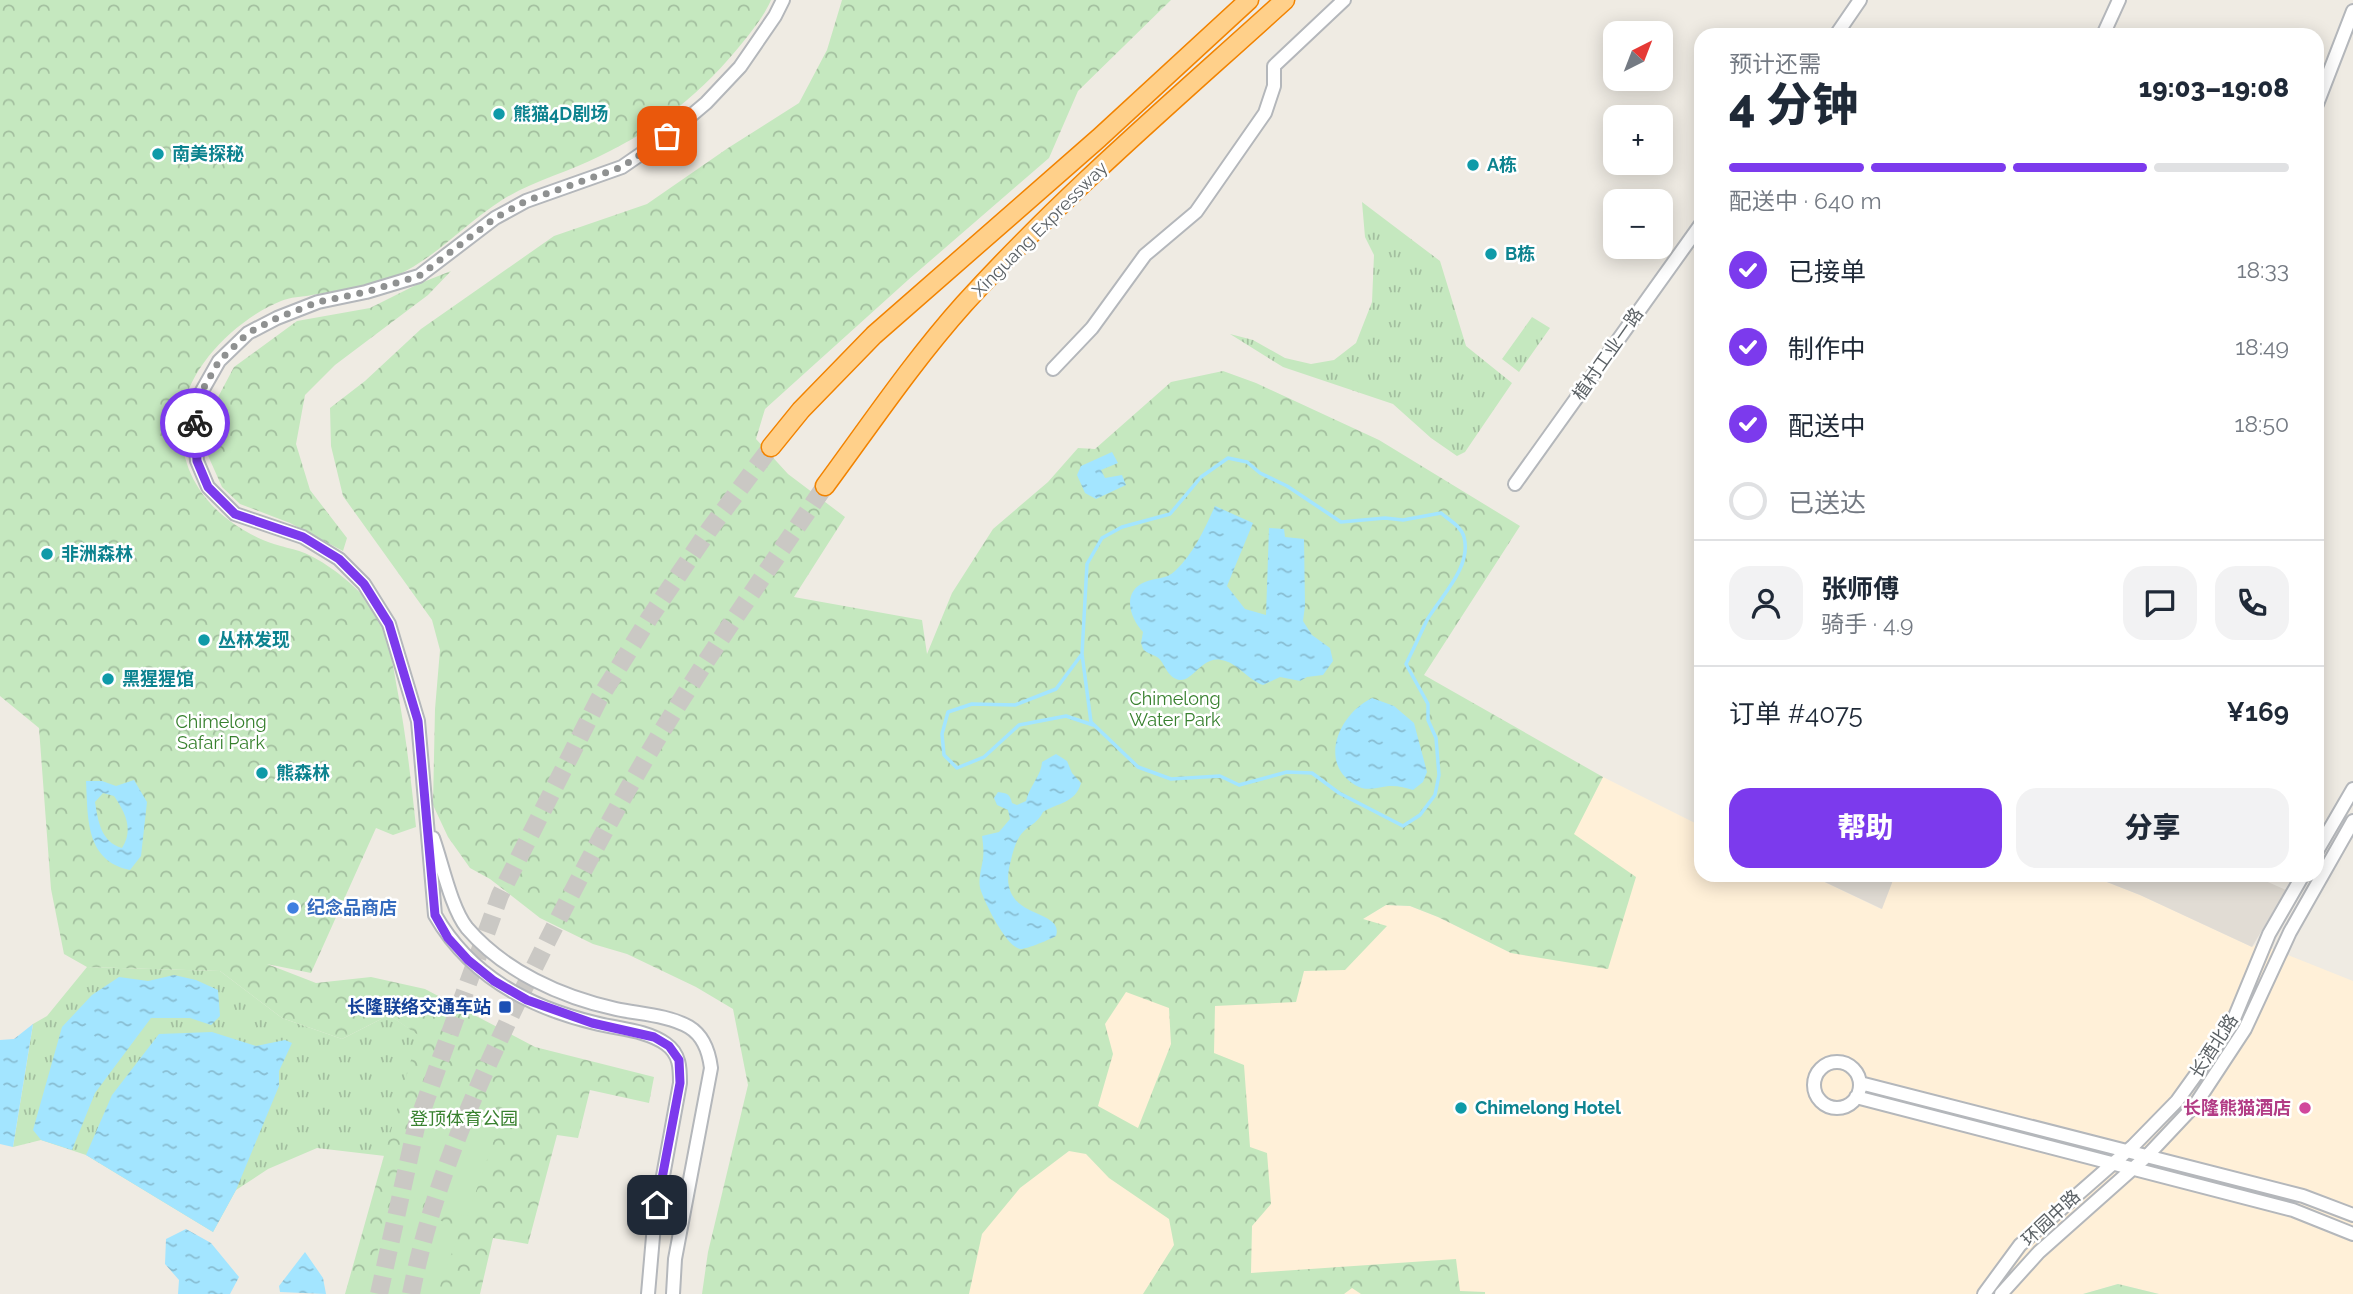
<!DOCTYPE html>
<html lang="zh">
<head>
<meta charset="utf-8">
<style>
  body { margin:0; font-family:Raleway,"Noto Sans SC",sans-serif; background:#f2f2f3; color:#1f2937; height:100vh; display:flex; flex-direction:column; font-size:26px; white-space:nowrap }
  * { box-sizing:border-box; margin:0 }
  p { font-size:23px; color:#747a83 }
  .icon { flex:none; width:38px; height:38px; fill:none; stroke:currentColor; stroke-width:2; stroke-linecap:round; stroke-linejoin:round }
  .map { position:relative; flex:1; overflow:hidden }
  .sheet { position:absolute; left:1694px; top:28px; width:630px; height:854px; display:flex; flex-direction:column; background:#fff; border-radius:21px; box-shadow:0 4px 18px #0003 }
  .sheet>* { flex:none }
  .needle { width:46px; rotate:42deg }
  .controls { position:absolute; left:1603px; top:21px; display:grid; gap:14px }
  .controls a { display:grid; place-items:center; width:70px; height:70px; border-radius:14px; background:#fff; box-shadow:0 4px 18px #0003; font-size:35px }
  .pin { position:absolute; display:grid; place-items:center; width:60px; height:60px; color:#fff; margin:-30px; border-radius:14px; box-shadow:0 4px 10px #0006 }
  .courier { position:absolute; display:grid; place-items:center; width:70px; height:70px; margin:-35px; border:5px solid #7c3aed; border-radius:50%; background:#fff; color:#222; box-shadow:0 2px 9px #0007 }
  .head em { font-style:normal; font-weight:800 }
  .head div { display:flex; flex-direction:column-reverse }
  .head { display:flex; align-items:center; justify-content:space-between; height:119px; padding:0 35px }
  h1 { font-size:46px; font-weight:800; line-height:52px }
  .bar { display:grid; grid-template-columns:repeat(4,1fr); gap:10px 7px; align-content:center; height:84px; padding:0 35px }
  .bar i { height:9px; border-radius:5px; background:#e0e1e3 }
  .bar .current { background:#7c3aed }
  .bar p { grid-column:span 4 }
  .line { display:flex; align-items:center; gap:18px; padding:0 35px; border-top:2px solid #e0e1e3 }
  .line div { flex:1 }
  .round { display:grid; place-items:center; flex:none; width:74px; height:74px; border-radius:21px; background:#f2f2f3 }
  ol { padding:0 35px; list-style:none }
  li { display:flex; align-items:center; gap:21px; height:77px }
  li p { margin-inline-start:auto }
  li .icon { padding:7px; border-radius:50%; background:#7c3aed; color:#fff; stroke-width:4 }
  li:last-child { color:#747a83 }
  li i { width:38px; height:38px; border:4px solid #e0e1e3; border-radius:50% }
  .action { display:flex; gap:14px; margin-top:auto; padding:14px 35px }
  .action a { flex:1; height:80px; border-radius:21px; background:#7c3aed; color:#fff; font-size:28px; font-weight:800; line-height:80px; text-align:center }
  .action a+a { background:#f2f2f3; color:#1f2937 }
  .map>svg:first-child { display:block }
  .commercial { fill:#fff0d8 }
  .education { fill:#e1dcd4 }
  .grass { fill:url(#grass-tufts) }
  .forest { fill:url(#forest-crowns); fill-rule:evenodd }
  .pitch { fill:#c5e8bf }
  .water { fill:url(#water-ripples); fill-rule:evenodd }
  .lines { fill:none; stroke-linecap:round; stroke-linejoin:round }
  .stream { stroke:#a3e5ff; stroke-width:3.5 }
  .highway-tunnel { stroke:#cac8c4; stroke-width:18; stroke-dasharray:18 9; stroke-linecap:butt }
  .minor-casing { stroke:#b4b7bb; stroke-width:16 }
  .highway-casing { stroke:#f28300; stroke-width:21 }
  .minor { stroke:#fff; stroke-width:12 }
  .highway { stroke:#ffd08a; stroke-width:18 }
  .done { stroke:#8f9191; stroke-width:7; stroke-dasharray:0 12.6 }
  .route { stroke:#7c3aed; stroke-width:9 }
  .culture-dot { fill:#0f9aa8; stroke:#fff; stroke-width:2.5 }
  .shop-dot { fill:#3f7fe0; stroke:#fff; stroke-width:2.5 }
  .transit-dot { fill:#1a4fb4; stroke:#fff; stroke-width:2.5 }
  .hotel-dot { fill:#d1479c; stroke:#fff; stroke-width:2.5 }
  .labels { text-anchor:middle; stroke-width:5; stroke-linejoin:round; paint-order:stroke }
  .culture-label { font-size:18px; font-weight:bold; fill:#0d838f; stroke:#fff; text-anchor:start }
  .street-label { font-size:18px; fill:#5b6165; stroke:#fff }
  .park-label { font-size:18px; fill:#38812f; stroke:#fff }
  .shop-label { font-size:18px; font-weight:bold; fill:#366cbe; stroke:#fff; text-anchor:start }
  .transit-label { font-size:18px; font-weight:bold; fill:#164399; stroke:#fff; text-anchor:end }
  .hotel-label { font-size:18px; font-weight:bold; fill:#b23c85; stroke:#fff; text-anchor:end }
</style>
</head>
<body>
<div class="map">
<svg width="2353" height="1294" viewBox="0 0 2353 1294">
  <defs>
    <pattern id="grass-tufts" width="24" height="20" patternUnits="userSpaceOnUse" patternTransform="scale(1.75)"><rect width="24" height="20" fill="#c5e8bf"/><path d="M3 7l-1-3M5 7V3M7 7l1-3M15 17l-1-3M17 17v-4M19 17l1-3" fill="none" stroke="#a3bf9f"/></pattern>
    <pattern id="forest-crowns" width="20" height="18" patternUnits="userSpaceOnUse" patternTransform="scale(1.75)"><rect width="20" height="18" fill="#c5e8bf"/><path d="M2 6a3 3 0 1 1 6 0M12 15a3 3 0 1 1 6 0" fill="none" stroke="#a3bf9f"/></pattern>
    <pattern id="water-ripples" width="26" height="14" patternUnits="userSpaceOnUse" patternTransform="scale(1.75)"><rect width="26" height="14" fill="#a3e5ff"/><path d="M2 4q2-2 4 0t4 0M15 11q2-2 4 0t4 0" fill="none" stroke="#88bdd2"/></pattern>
  </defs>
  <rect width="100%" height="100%" fill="#efebe3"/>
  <path class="commercial" d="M1603,777L1701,826V875H1810L1881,909L1895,875H2089L2140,895L2252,947L2258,943L2353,981V1294H2159L2118,1284L2083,1294H911L1086,998L1359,921L1386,905L1410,906L1438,917L1511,953Z"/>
  <path class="education" d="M1810,875H1895L1882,909Z
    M2089,875H2252L2286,890L2252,947L2140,895Z"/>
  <path class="grass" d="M1362,202L1440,261L1466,346L1512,383L1465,452L1457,456L1431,438L1393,404L1283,367L1230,334L1253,340L1285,358L1311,364L1334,360L1356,343L1372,302L1374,255L1365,237Z
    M1532,317L1550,328L1519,372L1502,359Z
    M87,967L220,971L282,1018L342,1039L389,1015L419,1035L385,1156L317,1148L268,1169L236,1190L213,1232L86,1155L41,1140L13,1147L33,1024L47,1016Z"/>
  <path class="forest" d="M0,0H771C764,16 754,28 743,42C704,91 657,129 600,156C569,172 532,181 502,200C464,224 434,260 393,277C368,287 339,290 312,295C302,297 290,297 281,301C239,318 190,364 183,410C174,472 209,516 263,540C278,547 296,548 311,556C331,566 356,586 370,604C388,629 392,659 397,688C406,734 411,780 416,827L393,835L376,828L311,973L267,964L316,983L371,977L425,989L535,1047L654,1077L649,1103L590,1090L578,1138L557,1135L528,1244L493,1238L480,1294H345L418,1035L389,1015L342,1039L282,1018L220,971L87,967L64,954L51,889L39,728L0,696Z
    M842,0H1171L1078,91L1049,158L908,280L765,409L756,439L788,474L845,517L794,597L922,620L927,654L952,593L993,529L1048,482L1078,448L1095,449L1171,382L1223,371L1256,383L1379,440L1520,526L1424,675L1603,777L1574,834L1636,877L1608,969L1511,953L1438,917L1410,906L1386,905L1363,919L1387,926L1345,970L1304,971L1296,1002L1215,1006L1214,1053L1244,1065L1250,1147L1267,1153L1271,1204L1252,1226L1251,1273L1456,1259L1460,1291L1485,1292V1294H1361L1352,1288L1344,1294H1143L1174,1245L1169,1219L1109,1178L1086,1154L1069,1151L1020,1188L982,1234L969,1294H702L708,1252L748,1085L733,1009L696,987L627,954L593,944L540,918L490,879L470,868L448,837L433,805L435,709L440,650L432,620L343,496L331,446L330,408L365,381L421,329L554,236L647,204L728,148L799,103L827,50ZM1126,992L1169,1008L1171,1044L1138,1128L1098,1106L1113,1054L1105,1024Z
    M451,271L428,295L335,365L305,395L296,444L310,490L347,538L343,551L290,523L240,504L222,487L206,451L208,416L234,367L297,321L370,308L418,284Z
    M2118,1284L2159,1294H2083Z"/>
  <path class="pitch" d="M435,1096L501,1120L467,1217L401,1193Z
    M394,1204L461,1228L437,1294H362Z"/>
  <path class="water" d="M1112,452L1118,463L1101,470L1105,478L1122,475L1126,485L1096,499L1085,493L1077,475L1081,466Z
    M1215,506L1253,523L1227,586L1245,609L1266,615L1269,528L1284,529L1285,537L1304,539L1305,606L1303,621L1312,635L1330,648L1333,661L1323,675L1307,677L1300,681L1280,677L1263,685C1248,680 1237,662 1221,660C1202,656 1193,682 1179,680C1166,677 1165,662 1157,657C1152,654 1148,654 1143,649L1141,643L1143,632C1130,618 1121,592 1145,582C1156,577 1166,580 1175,571C1194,553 1204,530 1215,506Z
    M1372,698L1394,706L1414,723L1427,772L1423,782L1413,790C1406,788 1399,786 1392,786C1378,786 1368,793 1355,785C1317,762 1340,713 1372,698Z
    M1056,754L1067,761L1072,773L1081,783C1076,803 1057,803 1043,812C1038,822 1032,824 1024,831C1017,837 1013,851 1011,860C993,923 1065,906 1056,936C1051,939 1025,950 1020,949C1006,946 986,905 981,891C977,881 982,868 983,858C984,851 983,843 982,836L999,832L1010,819L1008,810L997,805L994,798L998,792C1007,793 1010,794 1012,803L1017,805L1026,801C1029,787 1042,774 1042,762Z
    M134,780L147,802L141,856L130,870C85,861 88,817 86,781H102L116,786ZM103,793L114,796C125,812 134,829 122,848C101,842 98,821 95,802Z
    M174,975L196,980L218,990L220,1016L211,1025L190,1018H151L95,1093L72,1150L41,1140L33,1130L62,1027L92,995L119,977L148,981Z
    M33,1024L13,1147L0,1144V1040L14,1039Z
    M212,1032L256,1046L285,1040L292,1043L279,1071V1086L236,1190L213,1232L86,1155L112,1095L159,1034Z
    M186,1229L211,1243L239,1277L230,1294H178L179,1280L165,1264L166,1239Z
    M305,1252L323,1278L326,1294L280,1292L279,1286Z"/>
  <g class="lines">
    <path class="stream" d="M1228,458L1247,462L1260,473L1287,486L1341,522L1385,518L1403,520L1441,513C1449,520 1461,526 1464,537C1472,567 1441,596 1427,620C1420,635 1413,650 1406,664L1428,704V720L1436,738L1439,775L1435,795L1420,815L1403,826L1339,793L1312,773L1287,772L1239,785L1220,776L1171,779L1138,767L1091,722L1082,654L1087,564L1102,538L1122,527L1170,514L1201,477Z
      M1082,654L1056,689L1015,705L972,704L948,712L942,734L944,755L957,768L984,757L1019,725L1066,716L1093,725"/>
    <path class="highway-tunnel" d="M379,1294L416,1127L500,895L599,699L650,617L709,530L771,447
      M411,1294C432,1186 477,1084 525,986C560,915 596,844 636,775C692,677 761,580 825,486"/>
    <defs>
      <path id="minor" d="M1836,35L1860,0
        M2103,35L2119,0
        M2317,104L2353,11
        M1053,369L1092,328L1145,255L1196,212L1265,113L1274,86V66L1344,0
        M1515,484L1701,224
        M433,838C442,863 451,908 467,928C504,971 561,997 616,1009C639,1014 668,1015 689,1027C704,1036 709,1052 711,1068L675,1259L673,1294
        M2317,851L2353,789
        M1814 1085a23 23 0 1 1 46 0a23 23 0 1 1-46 0Z
        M1860,1083L2303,1196L2353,1215
        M1856,1097L2293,1210L2353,1234
        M648,1294L654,1225L680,1083C680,1068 680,1054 666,1044C647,1030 618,1029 595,1023C528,1007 470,976 435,915L418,721L389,624L364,584L339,559L303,537L235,514L208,487L197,461L194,427L202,391L219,361L248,333L277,318L318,302L366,292L419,276L495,218L526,201L622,167L667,136L706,103L740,67L775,16L783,0
        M1984,1294L2020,1245L2133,1146L2177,1101L2231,1026L2269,934L2303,875
        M2001,1294L2039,1252L2147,1156L2195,1105L2245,1029L2290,932L2353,821"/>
      <path id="highway" d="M771,447L801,410L874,335L1099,138L1249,0
        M825,486C870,425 913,361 964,304C1063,195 1176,99 1285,0"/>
    </defs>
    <use href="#minor" class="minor-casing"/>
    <use href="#highway" class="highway-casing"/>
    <use href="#minor" class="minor"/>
    <use href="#highway" class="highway"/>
  </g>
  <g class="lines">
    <path class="done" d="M195,423L202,391L219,361L248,333L277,318L318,302L366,292L419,276L495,218L526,201L622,167L667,136"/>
    <path class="route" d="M195,423L197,461L208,487L235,514L303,537L339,559L364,584L389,624L418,721L435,915L448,938L468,960L494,981L527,1000L592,1023L654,1037L669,1046L679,1060L680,1083L657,1205"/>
  </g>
  <g class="culture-dot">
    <circle cx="499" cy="114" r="7"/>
    <circle cx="158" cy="154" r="7"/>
    <circle cx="1473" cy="165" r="7"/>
    <circle cx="1491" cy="254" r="7"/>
    <circle cx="47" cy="554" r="7"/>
    <circle cx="204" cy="640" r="7"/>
    <circle cx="108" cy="679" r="7"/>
    <circle cx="262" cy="773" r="7"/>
    <circle cx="1461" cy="1108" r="7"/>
  </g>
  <circle class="shop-dot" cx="293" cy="908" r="7"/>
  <rect class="transit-dot" x="498" y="1000" width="14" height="14" rx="3.5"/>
  <circle class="hotel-dot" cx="2305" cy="1108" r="7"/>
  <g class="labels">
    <g class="culture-label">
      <text x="513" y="120">熊猫4D剧场</text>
      <text x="172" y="160">南美探秘</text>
      <text x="1487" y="171">A栋</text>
      <text x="1505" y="260">B栋</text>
      <text x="61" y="560">非洲森林</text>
      <text x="218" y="646">丛林发现</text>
      <text x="122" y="685">黑猩猩馆</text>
      <text x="276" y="779">熊森林</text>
      <text x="1475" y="1114">Chimelong Hotel</text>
    </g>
    <g class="street-label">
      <text transform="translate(1040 229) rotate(-45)" y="6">Xinguang Expressway</text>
      <text transform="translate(1608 354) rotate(-55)" y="6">植村工业一路</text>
      <text transform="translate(2214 1046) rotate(-57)" y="6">长酒北路</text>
      <text transform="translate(2051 1218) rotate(-43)" y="6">环园中路</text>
    </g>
    <g class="park-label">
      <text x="1175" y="705">Chimelong<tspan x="1175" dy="21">Water Park</tspan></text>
      <text x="221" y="728">Chimelong<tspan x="221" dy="21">Safari Park</tspan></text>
      <text x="464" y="1125">登顶体育公园</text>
    </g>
    <g class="shop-label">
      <text x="307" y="914">纪念品商店</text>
    </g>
    <g class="transit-label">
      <text x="491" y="1013">长隆联络交通车站</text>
    </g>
    <g class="hotel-label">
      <text x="2291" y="1114">长隆熊猫酒店</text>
    </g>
  </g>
</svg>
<div class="controls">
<a><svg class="needle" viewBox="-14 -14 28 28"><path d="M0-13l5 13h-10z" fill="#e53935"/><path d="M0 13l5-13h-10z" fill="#747a83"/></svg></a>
<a>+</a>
<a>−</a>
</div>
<div class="pin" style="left:667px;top:136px;background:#ea580c"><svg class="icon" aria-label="bag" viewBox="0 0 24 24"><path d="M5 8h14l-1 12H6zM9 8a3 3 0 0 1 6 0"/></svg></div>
<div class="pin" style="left:657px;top:1205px;background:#1f2937"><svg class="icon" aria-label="home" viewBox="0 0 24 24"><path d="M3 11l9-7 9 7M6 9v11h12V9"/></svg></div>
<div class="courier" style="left:195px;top:423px"><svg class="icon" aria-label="bike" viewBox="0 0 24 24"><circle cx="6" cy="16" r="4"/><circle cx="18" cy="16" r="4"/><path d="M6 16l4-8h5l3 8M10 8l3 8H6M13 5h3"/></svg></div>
<section class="sheet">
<div class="head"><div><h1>4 分钟</h1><p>预计还需</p></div><em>19:03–19:08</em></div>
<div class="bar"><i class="current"></i><i class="current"></i><i class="current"></i><i></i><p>配送中 · 640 m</p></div>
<ol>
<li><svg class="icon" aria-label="check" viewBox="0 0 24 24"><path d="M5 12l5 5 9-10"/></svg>已接单<p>18:33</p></li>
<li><svg class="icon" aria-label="check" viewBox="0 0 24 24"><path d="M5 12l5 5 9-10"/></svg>制作中<p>18:49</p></li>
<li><svg class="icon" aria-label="check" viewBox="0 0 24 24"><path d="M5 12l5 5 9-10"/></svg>配送中<p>18:50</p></li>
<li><i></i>已送达</li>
</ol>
<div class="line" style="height:126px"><a class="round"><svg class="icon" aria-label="person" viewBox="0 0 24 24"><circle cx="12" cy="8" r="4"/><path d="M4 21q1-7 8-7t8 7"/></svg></a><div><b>张师傅</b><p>骑手 · 4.9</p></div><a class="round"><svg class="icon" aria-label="chat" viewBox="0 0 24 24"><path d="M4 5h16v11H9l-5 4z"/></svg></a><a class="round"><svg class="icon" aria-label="phone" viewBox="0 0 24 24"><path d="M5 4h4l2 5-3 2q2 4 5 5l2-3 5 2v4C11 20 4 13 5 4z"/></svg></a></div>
<div class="line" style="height:91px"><div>订单 #4075</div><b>¥169</b></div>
<div class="action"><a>帮助</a><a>分享</a></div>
</section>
</div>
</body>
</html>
